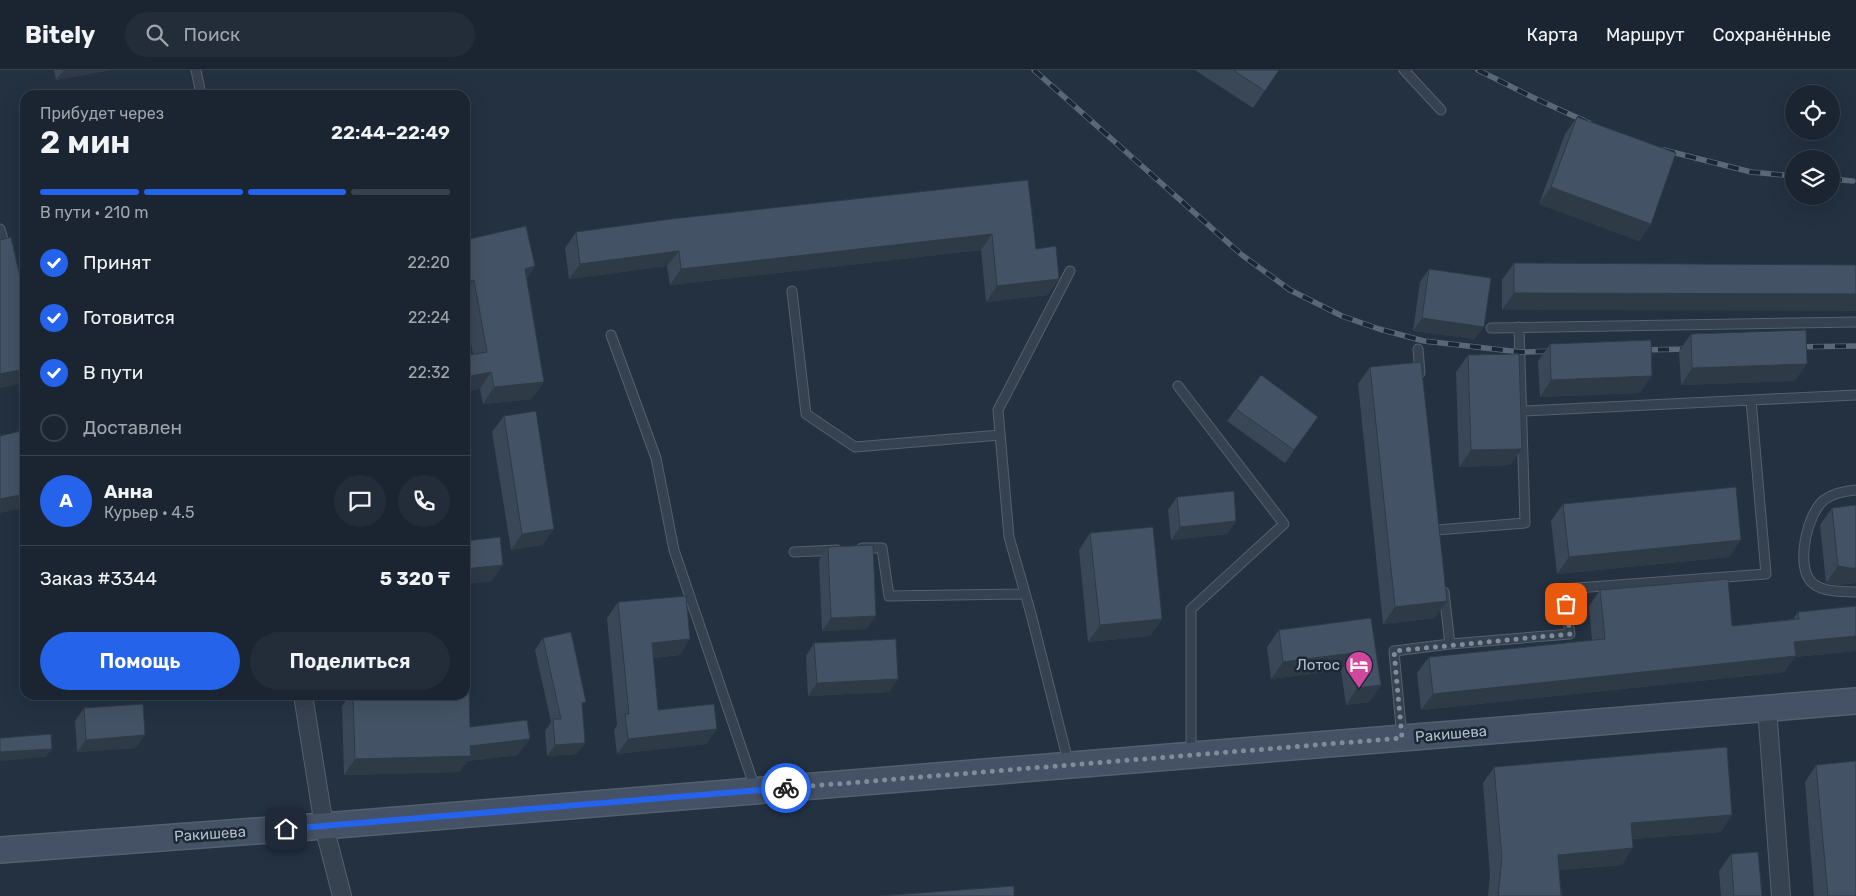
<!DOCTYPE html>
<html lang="ru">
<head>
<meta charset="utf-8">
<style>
  body { margin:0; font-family:Rubik,sans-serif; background:#232d39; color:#f1f3f6; height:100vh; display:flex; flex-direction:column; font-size:19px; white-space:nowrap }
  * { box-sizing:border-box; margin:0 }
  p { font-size:16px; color:#9fa5ab }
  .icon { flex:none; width:28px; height:28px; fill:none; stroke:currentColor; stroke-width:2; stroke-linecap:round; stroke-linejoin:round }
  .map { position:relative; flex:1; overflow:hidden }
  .details { position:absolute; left:20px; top:20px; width:450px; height:610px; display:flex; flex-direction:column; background:#1a2531; border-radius:15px; box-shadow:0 5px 20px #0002,0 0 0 1px #38424d }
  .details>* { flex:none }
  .buttons { position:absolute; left:1785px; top:15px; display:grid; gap:10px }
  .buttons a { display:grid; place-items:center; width:55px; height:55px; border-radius:50%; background:#1a2531; box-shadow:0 5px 20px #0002,0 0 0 1px #38424d; font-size:25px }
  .pin { position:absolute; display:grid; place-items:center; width:42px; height:42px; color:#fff; margin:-21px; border-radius:10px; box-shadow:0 2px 8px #0006 }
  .courier { position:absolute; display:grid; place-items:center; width:50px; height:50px; margin:-25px; border:4px solid #2563eb; border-radius:50%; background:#fff; color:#222; box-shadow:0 1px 6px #0007 }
  .overview em { font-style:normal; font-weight:600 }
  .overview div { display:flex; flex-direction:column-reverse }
  .overview { display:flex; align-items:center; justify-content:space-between; height:85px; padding:0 20px }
  h1 { font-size:32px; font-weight:600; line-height:38px }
  .bar { display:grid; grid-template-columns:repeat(4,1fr); gap:8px 5px; align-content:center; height:60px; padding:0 20px }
  .bar i { height:6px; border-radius:4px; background:#38424d }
  .bar .current { background:#2563eb }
  .bar p { grid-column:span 4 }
  .line { display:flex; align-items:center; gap:12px; padding:0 20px; border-top:1px solid #38424d }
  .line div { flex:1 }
  .round { display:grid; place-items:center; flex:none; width:52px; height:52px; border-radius:26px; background:#232d39 }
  ol { padding:0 20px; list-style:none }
  li { display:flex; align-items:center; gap:15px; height:55px }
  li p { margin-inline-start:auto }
  li .icon { padding:5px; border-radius:50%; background:#2563eb; color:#fff; stroke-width:4 }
  li:last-child { color:#9fa5ab }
  li i { width:28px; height:28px; border:2px solid #38424d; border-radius:50% }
  .cta { display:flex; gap:10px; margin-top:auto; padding:10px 20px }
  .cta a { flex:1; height:58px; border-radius:30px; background:#2563eb; color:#fff; font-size:20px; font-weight:600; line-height:58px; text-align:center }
  .cta a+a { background:#232d39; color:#f1f3f6 }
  header { display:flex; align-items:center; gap:30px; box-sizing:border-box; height:70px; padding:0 25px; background:#1a2531; border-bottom:1px solid #38424d }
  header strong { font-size:24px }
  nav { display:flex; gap:28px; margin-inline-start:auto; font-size:18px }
  .search { width:350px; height:45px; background:#232d39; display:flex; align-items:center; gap:12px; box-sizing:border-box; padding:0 18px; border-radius:28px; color:#9fa5ab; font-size:19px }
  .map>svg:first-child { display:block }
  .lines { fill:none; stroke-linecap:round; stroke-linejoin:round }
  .lane-casing { stroke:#55606e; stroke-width:11 }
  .street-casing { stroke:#55606e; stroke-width:20 }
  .secondary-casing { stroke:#55606e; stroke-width:28 }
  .lane { stroke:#374251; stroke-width:9 }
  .street { stroke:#374251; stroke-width:18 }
  .secondary { stroke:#455164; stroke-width:25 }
  .rail-casing { stroke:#596778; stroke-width:5.5 }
  .rail { stroke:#1c2736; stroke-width:4; stroke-dasharray:11; stroke-linecap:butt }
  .wall { fill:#3a4757 }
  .shaded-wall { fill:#2f3a47 }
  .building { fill:#435365; stroke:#2f3a47 }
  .done { stroke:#818c9b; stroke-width:5; stroke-dasharray:0 9 }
  .route { stroke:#2563eb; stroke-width:6 }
  .labels { text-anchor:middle; stroke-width:5; stroke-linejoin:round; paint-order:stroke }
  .poi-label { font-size:15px; fill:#b3bdcb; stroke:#1c2736; text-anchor:end }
  .street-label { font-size:15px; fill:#b3bdcb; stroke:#1c2736 }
</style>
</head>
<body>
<header>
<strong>Bitely</strong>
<div class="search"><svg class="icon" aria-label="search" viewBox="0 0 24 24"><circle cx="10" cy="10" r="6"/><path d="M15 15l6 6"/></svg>Поиск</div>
<nav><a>Карта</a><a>Маршрут</a><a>Сохранённые</a></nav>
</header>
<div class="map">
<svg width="1856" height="826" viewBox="0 0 1856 826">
  <rect width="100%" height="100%" fill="#233141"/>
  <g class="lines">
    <defs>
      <path id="lane" d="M196,0L201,25
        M1404,0L1441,40
        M0,159L6,180
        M792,221L806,344L855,377L1000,365
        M1491,258L1856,252
        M611,265L656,388L674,480L755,718
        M1418,279L1420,303
        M1178,316L1284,454L1191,539V685
        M1522,341L1751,330
        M1856,420C1844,421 1833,423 1824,430C1807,444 1797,491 1809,509C1818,523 1842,521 1856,522
        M1437,460L1525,453L1519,257
        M862,478H882L889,526L1025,524
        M794,482L837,480
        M1450,574L1570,564L1563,519L1766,504L1751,330L1856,325
        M1402,668L1394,581L1450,574L1444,522
        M1069,695L1031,544L1009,467L998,340L1070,201"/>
      <path id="street" d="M303,625L324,756L342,826
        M1767,638L1781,826"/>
      <path id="secondary" d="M0,780L324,756L1856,631"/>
    </defs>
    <use href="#lane" class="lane-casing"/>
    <use href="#street" class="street-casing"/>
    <use href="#secondary" class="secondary-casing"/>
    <use href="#lane" class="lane"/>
    <use href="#street" class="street"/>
    <use href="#secondary" class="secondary"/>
    <defs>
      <path id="rail" d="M1034,0L1242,185L1290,220L1342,246L1379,259L1424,271L1520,282L1559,281
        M1478,0L1532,27L1589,53
        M1664,80L1751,102L1794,106
        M1831,109L1853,111
        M1791,277L1856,276
        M1636,280L1694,279"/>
    </defs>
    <use href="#rail" class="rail-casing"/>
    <use href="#rail" class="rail"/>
  </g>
  <path class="wall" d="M54,0H110L56,10Z
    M1195,0H1279L1253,38Z
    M1577,47L1651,154L1639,171L1539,134L1565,64Z
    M1028,110L1036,179L1048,225L986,232L981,180L670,215L667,196L569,209L565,178L576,162Z
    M465,170L535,196L527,208L532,329L483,334L480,319L465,321V286L473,284L465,241Z
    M1514,193L1856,195L1502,240V210Z
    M1429,199L1475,269L1413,261L1420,212Z
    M1691,264L1795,311L1681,315L1679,281Z
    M1550,274L1640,323L1540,327L1538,291Z
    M1468,285L1510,395L1459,397L1456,302Z
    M1370,297L1435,548L1383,554L1358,314Z
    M1261,305L1318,347L1285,393L1227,351Z
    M504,346L554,459L542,475L511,480L492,362Z
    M1177,427L1236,451L1227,464L1171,470L1168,440Z
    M1563,434L1729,487L1557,504L1551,451Z
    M1856,435V513L1838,515L1826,513L1820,455L1832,438Z
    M1090,463L1162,549L1150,566L1088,572L1079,480Z
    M828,477L867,559L822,561L819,490Z
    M1600,520L1732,556L1793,549L1798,542L1856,536V581L1795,587L1784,602L1421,640L1417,603L1429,587L1592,570L1589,536Z
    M618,532L680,585L653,588L658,640L717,659L706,674L617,684L614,660L617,655L607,548Z
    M1371,548L1381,615L1369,632L1346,635L1341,600L1271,609L1267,577L1279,560Z
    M543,568L582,637L585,673L576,684L547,686L545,661L551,652L535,580Z
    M814,573L898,609L889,622L808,626L806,586Z
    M350,625H465L470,657L518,685L467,691L459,702L344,705L342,636Z
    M84,638L136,678L77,682L75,651Z
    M1816,695L1856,826H1814L1805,712Z
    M1494,697L1721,762L1633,769L1622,795L1559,800L1562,826H1488L1490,805L1483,713Z
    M1731,784L1762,826H1721L1719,801Z"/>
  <path class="shaded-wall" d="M64,0H110L56,10Z
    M1551,117L1651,154L1639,171L1539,134Z
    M992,164L981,180L670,215L681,199Z
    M679,181L667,196L569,209L580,194Z
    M535,196L523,213L525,199Z
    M1059,209L1048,225L986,232L997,216Z
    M474,210L465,223V212Z
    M1514,223L1856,224V241L1502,240Z
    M1422,248L1484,257L1475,269L1413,261Z
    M1807,294L1795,311L1681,315L1692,298Z
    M25,299V313L0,318V304Z
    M491,302L480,319L465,321V307Z
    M1652,306L1640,323L1540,327L1551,310Z
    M544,312L532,329L483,334L494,317Z
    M1522,379L1510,395L1459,397L1471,380Z
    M25,424V438L0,443V429Z
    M1236,451L1227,464L1171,470L1180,457Z
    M554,459L542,475L511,480L522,464Z
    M1741,470L1729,487L1557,504L1569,487Z
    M503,495L491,512L465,514V499Z
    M1838,496L1856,498V513L1838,515L1826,513Z
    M1447,531L1435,548L1383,554L1395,537Z
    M876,546L867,559L822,561L831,548Z
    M1162,549L1150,566L1088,572L1100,555Z
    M1856,566V581L1795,587L1784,602L1421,640L1433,624L1794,572Z
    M690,569L680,585L641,589L652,573Z
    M1353,583L1341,600L1271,609L1283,592Z
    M898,609L889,622L808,626L817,613Z
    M1381,615L1369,632L1346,635L1357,618Z
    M717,659L706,674L617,684L628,669Z
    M145,665L136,678L77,682L86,670Z
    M530,669L518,685L467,691L459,702L344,705L355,689Z
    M585,673L576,684L547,686L555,675Z
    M52,679L46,687L0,691V682Z
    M1732,745L1721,762L1620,770L1631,753Z
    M1633,778L1622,795L1546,801L1558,785Z"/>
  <path class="building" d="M1233,0H1279L1265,21Z
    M1577,47L1676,83L1651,154L1551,117Z
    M1028,110L1036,179L1056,176L1059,209L997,216L992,164L681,199L679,181L580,194L576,162L671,149Z
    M526,156L535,196L525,199L544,312L494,317L491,302L465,307V286L487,282L474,210L465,212V170Z
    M11,167L25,230V299L0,304V170Z
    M1514,193L1856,195V224L1514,223Z
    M1429,199L1491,208L1484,257L1422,248Z
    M1806,260L1807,294L1692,298L1691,264Z
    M1651,270L1652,306L1551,310L1550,274Z
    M1519,284L1522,379L1471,380L1468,285Z
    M1421,292L1447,531L1395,537L1370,297Z
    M1261,305L1318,347L1294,380L1236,339Z
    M536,341L554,459L522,464L504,346Z
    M25,360V424L0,429V366Z
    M1736,417L1741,470L1569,487L1563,434Z
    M1234,421L1236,451L1180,457L1177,427Z
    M1856,435V498H1850L1838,496L1832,438Z
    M1153,457L1162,549L1100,555L1090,463Z
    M500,467L503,495L465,499V471Z
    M873,475L876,546L831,548L828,477Z
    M1728,509L1732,556L1799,549L1798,542L1856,536V566L1794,572L1796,586L1433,624L1429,587L1605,569L1600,520Z
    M686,526L690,569L652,573L658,640L714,634L717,659L628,669L625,644H629L618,532Z
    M1371,548L1381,615L1357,618L1353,583L1283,592L1279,560Z
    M571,562L586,632L582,633L585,673L555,675L553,649H561L543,568Z
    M896,569L898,609L817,613L814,573Z
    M465,617H469L470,657L527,650L530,669L470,676L471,686L355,689L353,625H465Z
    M143,634L145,665L86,670L84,638Z
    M51,664L52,679L0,682V668Z
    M1727,677L1732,745L1631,753L1633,778L1558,785L1561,826H1498L1502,788L1494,697Z
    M1856,691V826H1828L1816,695Z
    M1758,782L1762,826H1734L1731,784Z
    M1014,816V826H878Z"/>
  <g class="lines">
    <path class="done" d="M786,718L1402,668L1394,581L1570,564L1566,534"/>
    <path class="route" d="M286,759L786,718"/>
  </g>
  <defs>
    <symbol id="hotel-pin" viewBox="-11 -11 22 30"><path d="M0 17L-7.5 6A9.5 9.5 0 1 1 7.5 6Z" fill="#d1479c" stroke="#1c2736"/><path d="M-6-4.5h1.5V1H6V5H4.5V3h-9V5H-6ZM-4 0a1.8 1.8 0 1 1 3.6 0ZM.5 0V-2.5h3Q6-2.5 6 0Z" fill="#fff"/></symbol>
  </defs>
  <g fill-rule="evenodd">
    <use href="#hotel-pin" x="1343" y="579" width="32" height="43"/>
  </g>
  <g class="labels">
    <g class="poi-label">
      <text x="1340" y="600">Лотос</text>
    </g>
    <g class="street-label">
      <text transform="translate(1451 664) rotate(-5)" y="5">Ракишева</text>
      <text transform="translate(210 764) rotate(-4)" y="5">Ракишева</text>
    </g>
  </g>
</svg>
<div class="buttons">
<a><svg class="icon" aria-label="locate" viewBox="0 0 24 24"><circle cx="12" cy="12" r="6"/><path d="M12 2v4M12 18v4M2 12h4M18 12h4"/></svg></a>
<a><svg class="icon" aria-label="layers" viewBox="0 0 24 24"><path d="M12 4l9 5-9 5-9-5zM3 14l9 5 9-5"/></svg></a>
</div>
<div class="pin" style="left:1566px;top:534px;background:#ea580c"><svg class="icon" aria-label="bag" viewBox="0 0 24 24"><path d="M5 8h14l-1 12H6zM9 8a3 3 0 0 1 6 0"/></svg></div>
<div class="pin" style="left:286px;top:759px;background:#1f2937"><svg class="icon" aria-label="home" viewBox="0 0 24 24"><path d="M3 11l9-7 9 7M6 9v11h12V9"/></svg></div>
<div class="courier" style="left:786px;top:718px"><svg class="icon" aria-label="bike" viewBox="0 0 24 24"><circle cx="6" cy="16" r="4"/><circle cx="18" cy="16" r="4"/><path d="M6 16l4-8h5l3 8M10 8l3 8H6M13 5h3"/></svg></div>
<section class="details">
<div class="overview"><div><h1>2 мин</h1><p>Прибудет через</p></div><em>22:44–22:49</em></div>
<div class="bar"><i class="current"></i><i class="current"></i><i class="current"></i><i></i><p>В пути · 210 m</p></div>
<ol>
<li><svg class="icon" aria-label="check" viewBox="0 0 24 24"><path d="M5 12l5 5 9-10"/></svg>Принят<p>22:20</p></li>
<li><svg class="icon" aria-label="check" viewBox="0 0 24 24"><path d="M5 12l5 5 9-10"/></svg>Готовится<p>22:24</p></li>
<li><svg class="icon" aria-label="check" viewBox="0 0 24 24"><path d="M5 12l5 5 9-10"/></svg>В пути<p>22:32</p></li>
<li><i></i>Доставлен</li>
</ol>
<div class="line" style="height:90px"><b class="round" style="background:#2563eb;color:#fff">А</b><div><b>Анна</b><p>Курьер · 4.5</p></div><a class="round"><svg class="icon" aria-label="chat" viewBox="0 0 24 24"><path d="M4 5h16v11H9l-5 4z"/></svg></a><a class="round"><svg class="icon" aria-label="phone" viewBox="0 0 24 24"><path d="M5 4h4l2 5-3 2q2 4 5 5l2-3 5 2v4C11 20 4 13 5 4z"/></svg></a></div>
<div class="line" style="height:65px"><div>Заказ #3344</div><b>5 320 ₸</b></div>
<div class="cta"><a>Помощь</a><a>Поделиться</a></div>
</section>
</div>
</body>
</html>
